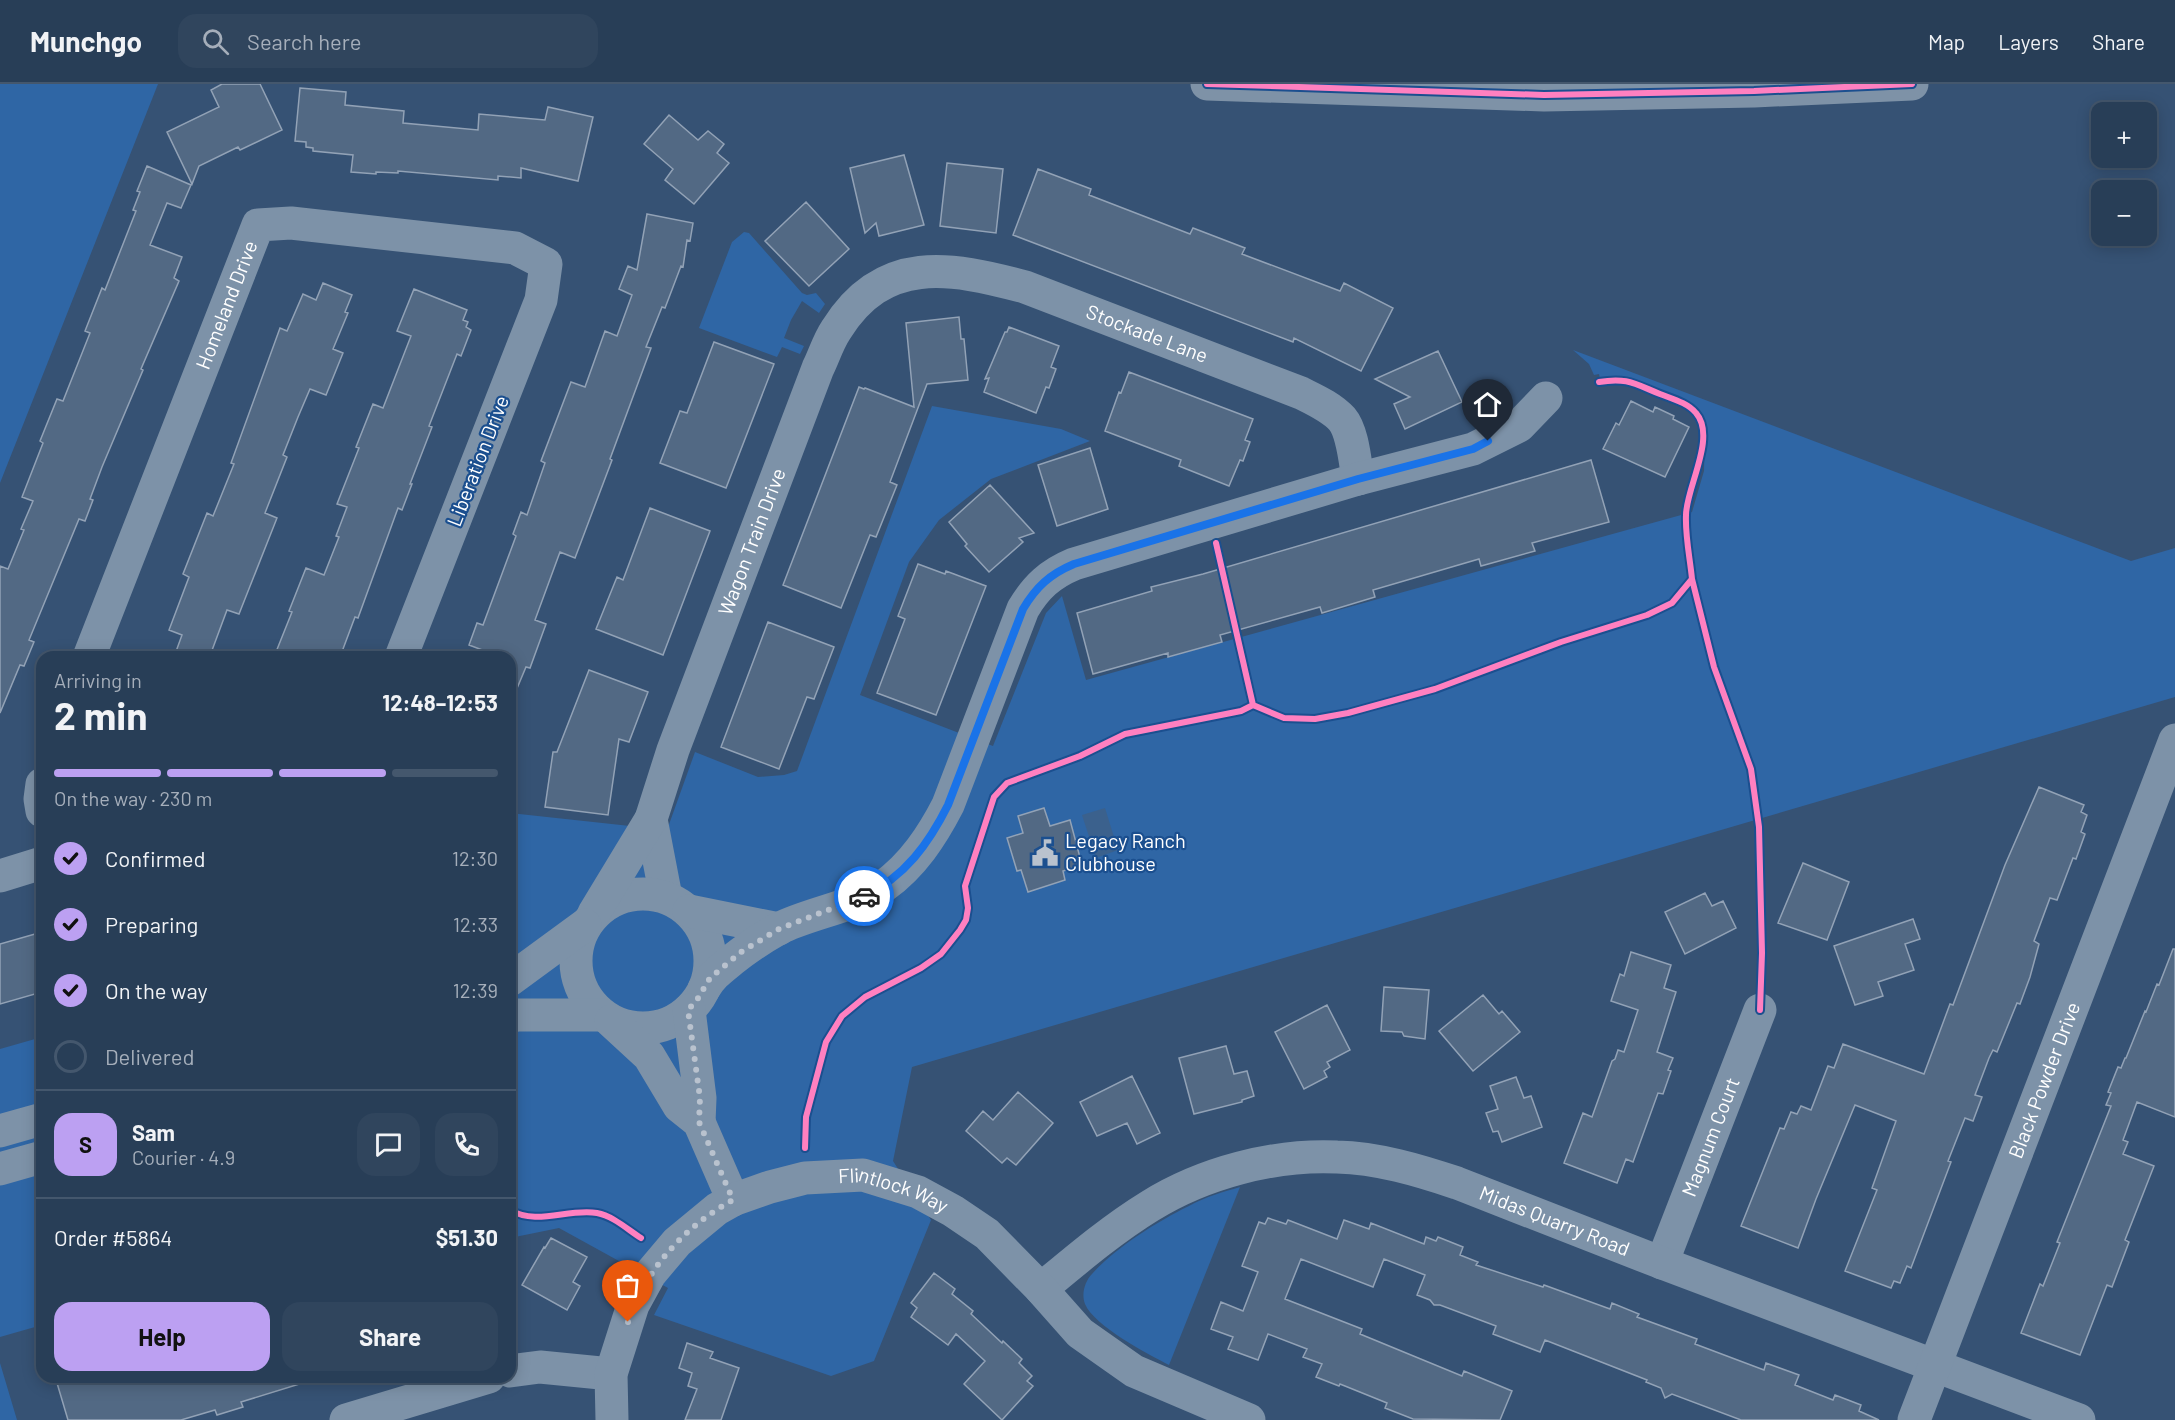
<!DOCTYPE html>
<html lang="en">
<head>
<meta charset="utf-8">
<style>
  body { margin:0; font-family:Barlow,sans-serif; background:#30455d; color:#f1f3f6; height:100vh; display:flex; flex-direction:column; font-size:22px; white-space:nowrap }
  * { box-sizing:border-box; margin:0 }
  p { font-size:20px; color:#a5aeba }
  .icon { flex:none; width:33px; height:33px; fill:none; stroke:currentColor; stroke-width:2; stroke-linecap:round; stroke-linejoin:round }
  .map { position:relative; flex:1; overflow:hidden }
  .panel { position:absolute; left:36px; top:567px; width:480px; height:732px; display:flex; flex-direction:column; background:#283e57; border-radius:18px; box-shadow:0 3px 15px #0003,0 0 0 2px #44576d }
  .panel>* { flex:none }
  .buttons { position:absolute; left:2091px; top:18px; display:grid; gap:12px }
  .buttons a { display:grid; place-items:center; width:66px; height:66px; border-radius:12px; background:#283e57; box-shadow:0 3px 15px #0003,0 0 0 2px #44576d; font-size:30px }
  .pin { position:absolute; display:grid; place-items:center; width:51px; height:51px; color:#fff; margin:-62px -26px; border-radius:50% 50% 50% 0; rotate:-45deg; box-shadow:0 0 6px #0007 }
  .pin .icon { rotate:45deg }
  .courier { position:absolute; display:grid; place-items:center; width:60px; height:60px; margin:-30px; border:4px solid #1a73e8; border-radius:50%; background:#fff; color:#222; box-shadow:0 2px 8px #0007 }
  .head em { font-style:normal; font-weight:700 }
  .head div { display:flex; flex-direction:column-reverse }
  .head { display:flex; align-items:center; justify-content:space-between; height:102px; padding:0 18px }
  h1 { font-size:39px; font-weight:700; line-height:45px }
  .bar { display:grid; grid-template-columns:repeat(4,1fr); gap:9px 6px; align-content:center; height:72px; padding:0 18px }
  .bar i { height:8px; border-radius:4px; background:#44576d }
  .bar .active { background:#bca0f2 }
  .bar p { grid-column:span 4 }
  .line { display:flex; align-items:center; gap:15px; padding:0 18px; border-top:2px solid #44576d }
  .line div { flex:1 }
  .round { display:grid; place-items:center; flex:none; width:63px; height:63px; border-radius:18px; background:#30455d }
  ol { padding:0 18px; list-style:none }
  li { display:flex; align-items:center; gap:18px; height:66px }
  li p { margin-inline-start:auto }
  li .icon { padding:6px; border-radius:50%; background:#bca0f2; color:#111; stroke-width:4 }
  li:last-child { color:#a5aeba }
  li i { width:33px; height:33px; border:3px solid #44576d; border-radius:50% }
  .primary-button { display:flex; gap:12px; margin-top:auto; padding:12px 18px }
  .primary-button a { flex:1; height:69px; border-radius:18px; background:#bca0f2; color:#111; font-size:24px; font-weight:700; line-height:69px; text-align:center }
  .primary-button a+a { background:#30455d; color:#f1f3f6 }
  header { display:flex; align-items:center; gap:36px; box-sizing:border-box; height:84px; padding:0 30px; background:#283e57; border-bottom:2px solid #44576d }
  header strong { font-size:28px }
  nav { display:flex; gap:33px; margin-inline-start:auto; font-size:21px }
  .search { width:420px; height:54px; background:#30455d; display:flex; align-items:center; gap:15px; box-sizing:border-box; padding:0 21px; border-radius:18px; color:#a5aeba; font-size:22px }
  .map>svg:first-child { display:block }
  .green { fill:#2f66a5 }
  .water { fill:#3b618d }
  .building { fill:#526984; stroke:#92a2b6; stroke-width:1.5 }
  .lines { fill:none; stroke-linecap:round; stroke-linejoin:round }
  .minor { stroke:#7d92a8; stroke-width:33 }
  .highway { stroke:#7e92a7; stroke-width:33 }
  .cycleway-casing { stroke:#1b4f8f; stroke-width:10 }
  .cycleway { stroke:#ff80c0; stroke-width:6 }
  .done { stroke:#b9c2ce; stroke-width:6; stroke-dasharray:0 10.8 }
  .route { stroke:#1a73e8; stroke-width:8 }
  .labels { text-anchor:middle; stroke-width:4.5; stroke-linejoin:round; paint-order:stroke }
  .street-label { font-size:20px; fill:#fff; stroke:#1b4f8f }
  .poi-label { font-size:20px; fill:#fff; stroke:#1b4f8f; text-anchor:start }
</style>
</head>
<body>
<header>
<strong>Munchgo</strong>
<div class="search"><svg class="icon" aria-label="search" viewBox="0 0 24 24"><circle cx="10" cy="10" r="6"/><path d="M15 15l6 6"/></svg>Search here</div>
<nav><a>Map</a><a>Layers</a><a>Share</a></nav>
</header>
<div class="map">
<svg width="2175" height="1336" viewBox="0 0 2175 1336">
  <rect width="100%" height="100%" fill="#365274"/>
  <path class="green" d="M0,0H158L0,399Z
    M744,148L749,149L802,209L807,211L816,209L825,220L819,229L802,217L791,236L784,254L804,262L800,270L782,263L777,273L699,244L732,158Z
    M1573,266L2131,477L2175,464V613L912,983L893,1077L931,1136L874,1277L831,1292L654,1231L668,1204L559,1144L510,1154V729L667,746L695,668L758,693L784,691L797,687L932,322L1061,345L1090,357L991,395L939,436L909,478L860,611L993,662L1046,529L1062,512L1086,596L1692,428L1704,387L1705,339L1701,328L1686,316L1623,292L1600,295L1599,290L1594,291L1589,280Z
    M42,953V1241L0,1253V965Z
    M1240,1103L1169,1281C1148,1270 1094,1242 1085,1220C1081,1210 1085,1197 1092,1190C1115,1164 1158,1137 1189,1122C1205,1113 1223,1108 1240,1103Z
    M0,1279L17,1336H0Z"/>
  <path class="water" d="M1105,724L1118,766L1096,774L1082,731Z"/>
  <path class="building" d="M222,0H260L282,46L240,66L238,63L199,82L192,100L167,48L219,23L211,6Z
    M300,4L346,8L345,21L404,27L403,39L478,46L479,30L545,36L548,23L593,33L578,97L521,84V94L498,92V96L398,87V89L376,88V90L351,88L353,71L313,67V64L306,63V58L295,57Z
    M669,31L698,56L708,47L724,60L717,69L729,79L694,120L665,96L673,85L644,60Z
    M904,71L924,141L879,152L876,139L865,149L850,84Z
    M947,79L1003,85L996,149L940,142Z
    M147,82L191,101L181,124L167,119L150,161L182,173L174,194L179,197L141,285L143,286L102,383L90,415L93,416L85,437L79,435L29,556L34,558L24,582L20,581L0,629V482L8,485L24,446L21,445L33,417L22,413L43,359L40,357L57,315L63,317L90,249L85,247L102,204L105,206L136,127L133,126L140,108L137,107Z
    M1038,85L1091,105L1089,111L1190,150L1193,144L1245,164L1242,170L1340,207L1344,199L1393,224L1361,287L1294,254L1293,258L1280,253L1013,151Z
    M806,118L849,165L809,202L765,157Z
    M647,130L693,139L690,157L687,156L683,183L681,182L665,224L662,223L646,263L651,264L610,375L612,376L575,474L560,468L535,536L546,540L530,584L526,583L510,621V573H501L469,561L477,539L483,541L516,452L513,450L521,428L527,431L545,379L541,377L571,298L585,303L605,247L617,252L632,211L619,205L628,182L637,186Z
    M323,199L352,211L345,228L348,229L333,265L343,269L326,311L310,305L298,333L283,371L287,373L265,429L277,434L239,530L227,526L211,569L207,573H174L182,551L169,546L189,493L183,490L207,429L213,432L234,380L231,379L280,244L287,247L303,210L316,216Z
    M414,205L467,226L463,236L468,238L466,243L471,246L461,272L457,270L429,342L432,343L410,400H412L402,426L398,424L358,534L355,533L340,573H274L292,528L289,527L306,484L324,491L339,453L336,452L347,423L337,420L359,364L356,363L373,320L383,324L411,252L397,247Z
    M959,233L961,255H964L968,296L927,300L890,398L897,401L876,453L870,451L841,524L783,501L859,303L864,305L865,304L914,323L906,239Z
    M1009,243L1059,262L1051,283L1056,285L1049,304L1046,303L1036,329L984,308L989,294L985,295L1005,248H1007Z
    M714,258L774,280L726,404L660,379L680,327L687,329Z
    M1438,267L1462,318L1405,345L1394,320L1410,313L1375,295Z
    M1129,288L1253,335L1245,356L1250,358L1243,377L1240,376L1229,402L1179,382L1181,376L1105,347L1119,308L1121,309Z
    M1631,317L1653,328L1655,323L1674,332L1673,335L1689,343L1665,393L1603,365L1616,339L1619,341Z
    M1090,364L1108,425L1057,442L1038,381Z
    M1591,376L1609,438L1532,459L1535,467L1481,482L1479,475L1373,506L1375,513L1322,529L1320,523L1220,551L1222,558L1168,573V569L1093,590L1077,529L1152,507L1151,503L1203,490Z
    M990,401L1034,449L1019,454L1023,458L989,488L965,462L967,460L949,438Z
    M650,424L710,447L663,571L596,545L617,493L623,496Z
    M918,480L945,490L946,487L986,502L936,631L877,609L905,535L898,532Z
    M768,538L834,563L814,615L807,613L779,685L721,663Z
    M589,586L648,608L629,658L619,655L608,731L545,723L553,668H557Z
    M2039,703L2084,721L2081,728L2087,731L2081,748L2085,750L2076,775L2073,774L2057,816L2050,814L2034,857L2039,860L2030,893L2020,920L2017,919L1997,968L1993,966L1989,974L1975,1011L1982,1013L1973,1037L1965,1034L1948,1077L1951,1078L1911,1184L1907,1182L1900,1199L1894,1197L1891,1204L1845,1187L1877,1106L1872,1104L1896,1037L1855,1021L1816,1115L1798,1164L1741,1142L1780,1044L1784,1045L1791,1028L1797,1030L1801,1022L1811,1026L1828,982L1834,984L1843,960L1924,990L1950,920L1953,921L2005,781Z
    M1044,724L1050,742L1070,736L1082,781L1063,787L1065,796L1028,808L1021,786L1017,787L1007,754L1023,749L1018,732Z
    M1803,779L1849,798L1827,856L1778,839Z
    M1705,809L1712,822L1723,817L1736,844L1685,870L1665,828Z
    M1913,835L1920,855L1905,860L1914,886L1878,898L1883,912L1855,921L1834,862Z
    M42,848V908L0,920V860Z
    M2173,865H2175V1033L2137,1018L2123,1056L2128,1058L2123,1070L2154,1082L2125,1156L2129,1158L2112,1203L2107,1201L2080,1271L2021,1249L2040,1200L2043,1202L2060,1159L2057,1158L2111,1022L2106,1021L2111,1009L2108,1008L2118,983L2121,984L2125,974H2126L2145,927L2146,928L2157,900L2159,901Z
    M1631,868L1671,881L1664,904L1676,908L1657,968L1673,974L1668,986L1671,987L1663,1010L1658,1009L1633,1078L1626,1075L1617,1099L1564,1079L1583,1029L1592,1033L1612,977L1615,975L1618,966L1624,968L1638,926L1611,917L1620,890L1624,892Z
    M1384,903L1429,906L1425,955L1404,952L1402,948L1381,947Z
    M1483,911L1499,930L1502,927L1520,948L1473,987L1439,947Z
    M1327,921L1350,966L1327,978L1330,983L1324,987L1327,993L1304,1005L1275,948Z
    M1226,962L1234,990L1247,987L1254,1012L1242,1016V1018L1194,1030L1179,974Z
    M1132,992L1160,1049L1137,1060L1127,1039L1097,1052L1080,1018Z
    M1516,993L1524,1014L1531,1012L1542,1043L1502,1058L1498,1047L1493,1048L1486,1029L1498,1025L1490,1002Z
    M1018,1008L1053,1039L1016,1081L1007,1074L1002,1079L966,1047L983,1027L993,1036Z
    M1268,1134L1286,1140L1288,1136L1337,1155L1344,1136L1369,1145L1371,1139L1424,1160L1426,1153L1436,1157L1438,1153L1463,1163L1460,1171L1478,1178L1476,1181L1543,1203L1544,1201L1610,1225L1612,1219L1639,1230L1637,1233L1697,1255L1695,1260L1764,1286L1766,1279L1799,1291L1795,1301L1833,1316L1835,1311L1861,1321L1859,1327L1879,1336H1741L1672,1310L1665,1314L1661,1304L1646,1298L1647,1296L1545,1256L1540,1268L1493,1250L1496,1242L1440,1221H1434L1430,1216L1417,1211L1425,1191L1384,1175L1373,1203L1301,1175L1285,1215L1362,1245L1360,1250L1462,1292L1464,1287L1512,1307L1500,1336L1413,1335L1385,1324L1387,1319L1340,1300L1339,1302L1316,1293L1322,1280L1303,1273L1307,1265L1268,1250L1258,1276L1228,1265L1233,1253L1211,1245L1221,1218L1243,1227L1258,1188L1242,1182L1259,1138L1265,1140Z
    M551,1154L587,1173L573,1198L580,1202L567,1226L522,1201L544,1163L545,1164Z
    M934,1189L955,1205L952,1210L973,1227L971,1230L1002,1259L1003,1257L1022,1275L1019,1279L1032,1292L1027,1297L1033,1302L1002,1336L964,1300L985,1277L956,1250L948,1261L911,1233L917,1224L911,1219Z
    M687,1259L713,1268L710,1274L739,1284L721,1336H685L697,1305L688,1302L692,1289L679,1284Z
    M80,1293H305L306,1298L241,1318L243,1323L217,1331L215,1326L181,1336H68L57,1299Z"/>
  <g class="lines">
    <g class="minor">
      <path id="s1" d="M89,573L258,141L291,139L515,164L546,180L541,216L401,573"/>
      <path d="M42,700L40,715L42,727"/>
      <path d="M651,735L666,813"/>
      <path d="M0,792L42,779"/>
      <circle cx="643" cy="877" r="67"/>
      <path d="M689,827L779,845"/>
      <path id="s2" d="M594,829L651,735L673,666L818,284C824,272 828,258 836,246C883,170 950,183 1025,203L1301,309C1315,316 1331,323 1342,335C1353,348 1355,378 1358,395"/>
      <path d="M510,896L585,841"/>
      <path d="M704,905C711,892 721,885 732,876C746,865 762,854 778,845C809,829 855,823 884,802C913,781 932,752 948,721L1023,525C1036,503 1050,490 1074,480L1358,395L1473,365L1519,342L1546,314"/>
      <path d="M689,926L700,1014L699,1038"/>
      <path d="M510,933L516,931H602"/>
      <path d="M611,937L649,972L679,1022L699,1038L733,1116"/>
      <path d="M0,1047L42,1035"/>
      <path d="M0,1085L42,1073"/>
      <path id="s3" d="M1662,1179L1760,926"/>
      <path id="s4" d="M1041,1205C1076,1176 1111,1146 1150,1122C1203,1089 1274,1070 1337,1073C1378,1074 1418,1086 1457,1099L1662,1179L2079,1336"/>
      <path d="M510,1287L540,1283L611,1290"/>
      <path d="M346,1336L489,1293"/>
      <path id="s5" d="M612,1336L611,1290L633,1221L650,1190L677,1158L717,1125L733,1116L770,1103L805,1094L863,1091L918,1108L953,1127L987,1150L1041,1205L1080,1249L1134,1287L1249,1336"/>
      <path id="s6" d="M1914,1336L2175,656"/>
    </g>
    <path class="highway" d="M1207,0L1544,11L1754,7L1912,0"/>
    <defs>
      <path id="cycleway" d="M1207,0L1544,11L1754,7L1912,0
        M1599,298C1627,293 1635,300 1660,310C1673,315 1688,319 1696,329C1717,353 1686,404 1686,431C1685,452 1690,474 1692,495
        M1216,459L1253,621
        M805,1064L806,1033L826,958L842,932L865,913L921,884L941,870L960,846L966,836L968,824L965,802L994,713L1007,699L1080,672L1125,650L1241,627L1253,621L1284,634L1315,635L1348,629L1435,605L1561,558L1647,531L1672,519L1692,495L1714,583L1751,685L1759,743L1762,869L1760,926
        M510,1126C537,1142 568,1124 597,1129C613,1132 627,1145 641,1154"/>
    </defs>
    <use href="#cycleway" class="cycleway-casing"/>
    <use href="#cycleway" class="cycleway"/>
  </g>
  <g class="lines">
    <path class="done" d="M628,1238C645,1186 685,1142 733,1116L699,1038L700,1014L688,926L697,916L710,894L741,868L779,845L864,812"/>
    <path class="route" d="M864,812C905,793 929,759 948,721L1023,525C1036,503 1050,490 1074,480L1358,395L1473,365L1488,357"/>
  </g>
  <defs>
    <symbol id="civic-bare" viewBox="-9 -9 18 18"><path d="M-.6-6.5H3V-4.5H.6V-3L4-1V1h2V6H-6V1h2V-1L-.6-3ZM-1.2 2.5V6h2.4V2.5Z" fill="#b9c2ce" stroke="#1b4f8f" stroke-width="2.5" paint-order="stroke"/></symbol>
  </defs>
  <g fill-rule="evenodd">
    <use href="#civic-bare" x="1026" y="750" width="38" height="38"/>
  </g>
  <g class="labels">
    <g class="street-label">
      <text dy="7" stroke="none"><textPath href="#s1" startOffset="378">Homeland Drive</textPath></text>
      <text dy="7" stroke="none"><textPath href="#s2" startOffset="976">Stockade Lane</textPath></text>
      <text transform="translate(478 377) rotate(-69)" y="7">Liberation Drive</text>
      <text dy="7" stroke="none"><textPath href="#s2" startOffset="405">Wagon Train Drive</textPath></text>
      <text dy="7" stroke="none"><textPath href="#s6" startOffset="364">Black Powder Drive</textPath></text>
      <text dy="7" stroke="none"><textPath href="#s3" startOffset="135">Magnum Court</textPath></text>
      <text dy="7" stroke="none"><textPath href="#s5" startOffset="432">Flintlock Way</textPath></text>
      <text dy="7" stroke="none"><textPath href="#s4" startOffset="561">Midas Quarry Road</textPath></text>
    </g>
    <g class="poi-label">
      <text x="1065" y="764">Legacy Ranch<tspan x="1065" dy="23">Clubhouse</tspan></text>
    </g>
  </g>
</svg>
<div class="buttons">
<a>+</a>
<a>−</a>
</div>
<div class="pin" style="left:628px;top:1238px;background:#ea580c"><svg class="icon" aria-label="bag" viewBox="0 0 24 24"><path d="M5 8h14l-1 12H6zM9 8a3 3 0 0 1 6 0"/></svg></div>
<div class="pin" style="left:1488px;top:357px;background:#1f2937"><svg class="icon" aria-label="home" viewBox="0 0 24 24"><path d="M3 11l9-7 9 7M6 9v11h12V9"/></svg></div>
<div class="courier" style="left:864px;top:812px"><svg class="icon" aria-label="car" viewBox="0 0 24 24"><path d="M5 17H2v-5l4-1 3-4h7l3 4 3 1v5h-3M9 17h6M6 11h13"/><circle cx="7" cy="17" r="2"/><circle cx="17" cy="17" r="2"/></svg></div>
<section class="panel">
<div class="head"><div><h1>2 min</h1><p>Arriving in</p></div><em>12:48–12:53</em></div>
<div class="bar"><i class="active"></i><i class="active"></i><i class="active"></i><i></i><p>On the way · 230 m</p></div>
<ol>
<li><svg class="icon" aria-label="check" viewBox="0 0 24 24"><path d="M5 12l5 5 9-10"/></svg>Confirmed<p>12:30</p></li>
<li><svg class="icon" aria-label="check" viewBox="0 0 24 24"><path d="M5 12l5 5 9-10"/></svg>Preparing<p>12:33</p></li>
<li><svg class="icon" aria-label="check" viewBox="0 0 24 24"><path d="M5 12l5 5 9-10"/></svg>On the way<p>12:39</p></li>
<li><i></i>Delivered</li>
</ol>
<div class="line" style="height:108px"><b class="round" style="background:#bca0f2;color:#111">S</b><div><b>Sam</b><p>Courier · 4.9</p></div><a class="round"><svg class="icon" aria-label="chat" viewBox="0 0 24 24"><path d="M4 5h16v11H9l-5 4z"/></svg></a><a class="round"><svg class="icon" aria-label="phone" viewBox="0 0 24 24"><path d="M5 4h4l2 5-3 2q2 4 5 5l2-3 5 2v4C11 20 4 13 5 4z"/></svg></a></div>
<div class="line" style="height:78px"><div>Order #5864</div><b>$51.30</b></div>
<div class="primary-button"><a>Help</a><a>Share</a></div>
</section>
</div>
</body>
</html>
